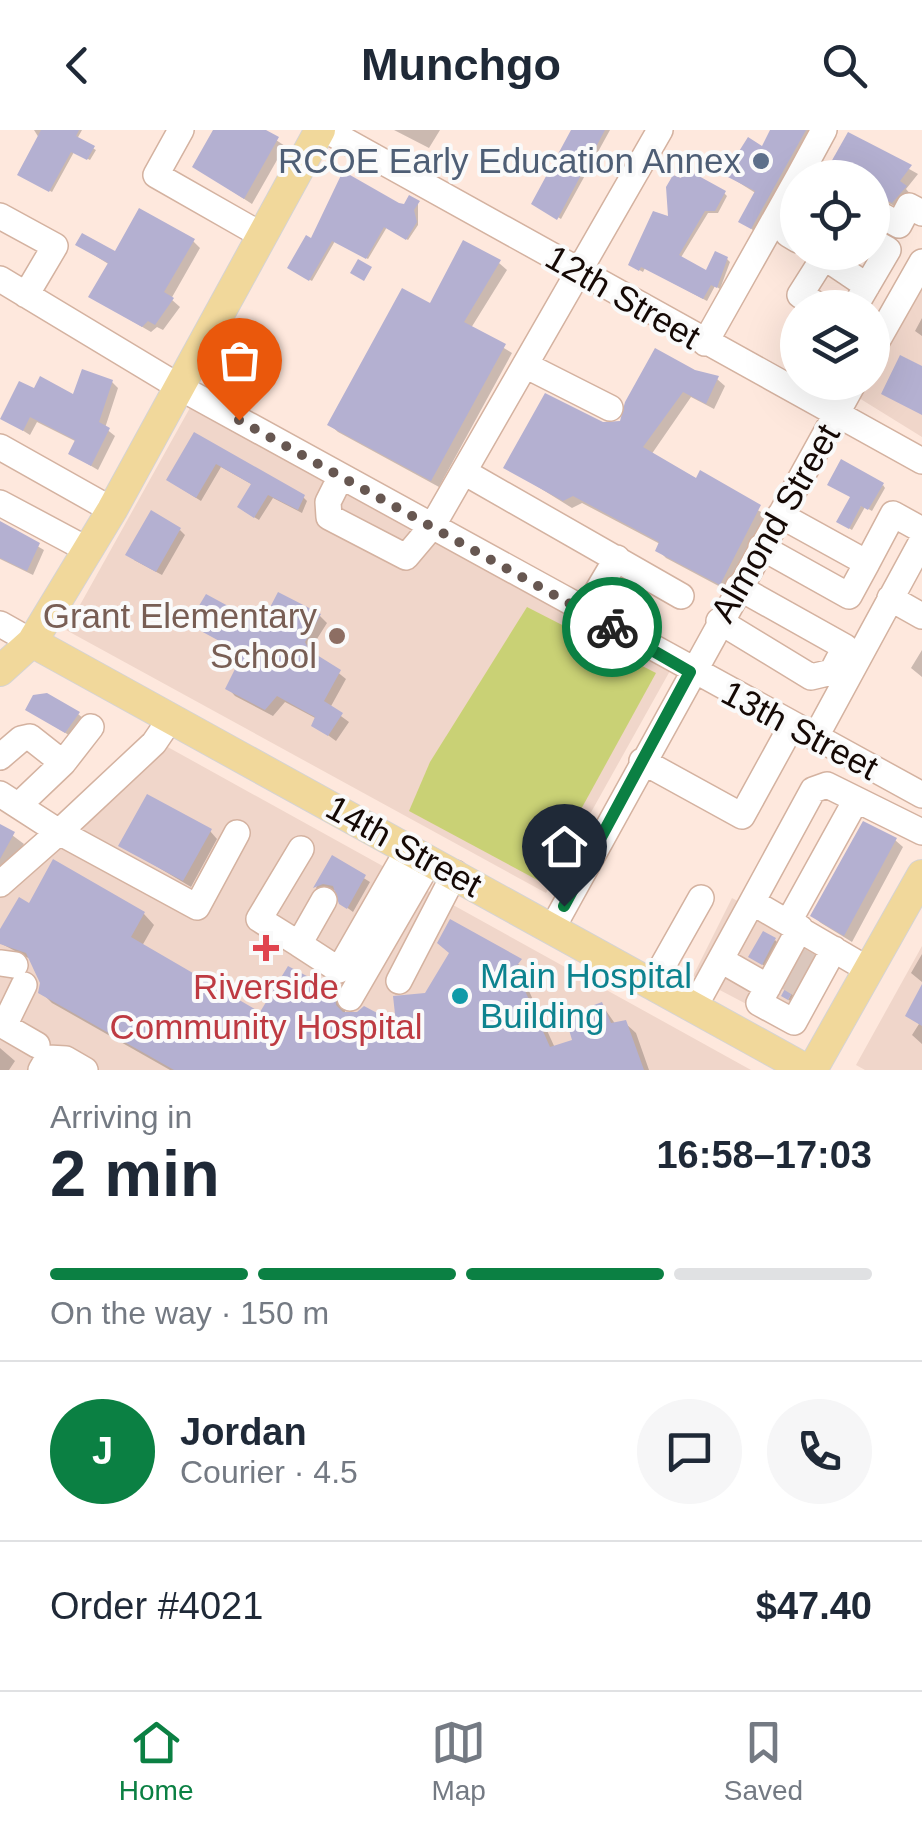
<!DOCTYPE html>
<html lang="en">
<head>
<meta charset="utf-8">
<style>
  body { margin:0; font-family:Helvetica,sans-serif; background:#f6f6f7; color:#1f2937; height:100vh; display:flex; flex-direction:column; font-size:38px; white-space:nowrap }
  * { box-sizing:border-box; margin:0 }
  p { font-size:32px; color:#747a83 }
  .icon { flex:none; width:55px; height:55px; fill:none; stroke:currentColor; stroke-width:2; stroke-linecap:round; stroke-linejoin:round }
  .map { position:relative; height:940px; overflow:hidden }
  .details { display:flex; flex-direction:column; background:#fff; flex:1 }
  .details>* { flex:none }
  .fabs { position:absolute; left:780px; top:30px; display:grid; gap:20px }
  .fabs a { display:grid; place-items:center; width:110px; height:110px; border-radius:50%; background:#fff; box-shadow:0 10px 40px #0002; font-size:50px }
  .pin { position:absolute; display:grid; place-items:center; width:85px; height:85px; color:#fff; margin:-102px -42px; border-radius:50% 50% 50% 0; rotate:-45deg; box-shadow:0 0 10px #0007 }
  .pin .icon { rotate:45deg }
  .courier { position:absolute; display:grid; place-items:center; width:100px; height:100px; margin:-50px; border:8px solid #0b8043; border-radius:50%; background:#fff; color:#222; box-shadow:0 2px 12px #0007 }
  .overview em { font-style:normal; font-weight:800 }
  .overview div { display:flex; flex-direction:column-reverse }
  .overview { display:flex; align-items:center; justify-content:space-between; height:170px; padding:0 50px }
  h1 { font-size:65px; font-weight:800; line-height:75px }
  .bar { display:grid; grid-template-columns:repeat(4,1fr); gap:15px 10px; align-content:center; height:120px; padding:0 50px }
  .bar i { height:12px; border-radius:8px; background:#e0e1e3 }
  .bar .active { background:#0b8043 }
  .bar p { grid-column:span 4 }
  .line { display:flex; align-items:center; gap:25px; padding:0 50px; border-top:2px solid #e0e1e3 }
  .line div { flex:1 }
  .round { display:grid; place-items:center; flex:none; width:105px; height:105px; border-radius:52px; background:#f6f6f7 }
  header { display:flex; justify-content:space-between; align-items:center; height:130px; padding:0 50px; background:#fff; font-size:45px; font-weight:800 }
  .tab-bar { display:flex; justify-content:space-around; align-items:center; height:140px; border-top:2px solid #e0e1e3; background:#fff; font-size:28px; color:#747a83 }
  .tab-bar a { display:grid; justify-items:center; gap:5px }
  .tab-bar .active { color:#0b8043 }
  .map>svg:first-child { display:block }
  .built { fill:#f0d6ca }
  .green { fill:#c9d175 }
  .shadow { fill:#0003 }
  .building { fill:#b4b0d1 }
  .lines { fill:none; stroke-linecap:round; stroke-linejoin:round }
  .minor-tunnel { stroke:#dbc7bd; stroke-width:25; stroke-dasharray:25 12; stroke-linecap:butt }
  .minor-casing { stroke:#d4b2a0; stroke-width:28 }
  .major-casing { stroke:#d5d3d2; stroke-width:32 }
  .minor { stroke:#fff; stroke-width:25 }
  .major { stroke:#f1d89b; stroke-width:30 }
  .done { stroke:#675751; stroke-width:10; stroke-dasharray:0 18 }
  .route { stroke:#0b8043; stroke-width:12 }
  .service-dot { fill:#5c6f8a; stroke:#fafafa; stroke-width:4 }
  .education-dot { fill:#8d6e63; stroke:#fafafa; stroke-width:4 }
  .health-dot { fill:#e0444e; stroke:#fafafa; stroke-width:4 }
  .culture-dot { fill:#0f9aa8; stroke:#fafafa; stroke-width:4 }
  .labels { text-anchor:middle; stroke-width:8; stroke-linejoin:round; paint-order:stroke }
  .service-label { font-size:35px; fill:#4e5e75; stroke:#fafafa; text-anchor:end }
  .street-label { font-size:35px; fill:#150905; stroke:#fafafa }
  .education-label { font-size:35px; fill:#785e54; stroke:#fafafa; text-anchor:end }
  .culture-label { font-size:35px; fill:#0d838f; stroke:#fafafa; text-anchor:start }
  .health-label { font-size:35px; fill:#be3a42; stroke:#fafafa }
</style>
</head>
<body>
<header><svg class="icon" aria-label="back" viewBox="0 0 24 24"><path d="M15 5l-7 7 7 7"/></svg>Munchgo<svg class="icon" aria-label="search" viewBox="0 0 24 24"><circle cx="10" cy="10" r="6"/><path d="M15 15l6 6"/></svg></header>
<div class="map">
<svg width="922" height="940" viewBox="0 0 922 940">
  <rect width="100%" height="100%" fill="#fee8dd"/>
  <path class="built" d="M922,152V307L859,268L868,253L872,252L873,244Z
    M191,276L671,539L546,763L66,500Z
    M146,605L751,940H0V743Z
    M732,768L836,824L794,899L693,846Z
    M922,816V940H865L856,935Z"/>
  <path class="green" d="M527,477L656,543L541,752L409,681L430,632Z"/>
  <path class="shadow" d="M34,0H82L77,9L96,20L90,30L74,22L52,62L22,46L39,8Z
    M216,0H261L285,16L252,74L195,37Z
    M394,0H440L429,18Z
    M572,0H610L561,89L534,73Z
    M773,0H819L758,104L741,91L757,64L727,45L763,20Z
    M849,5L918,44L906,59L912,66L901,79L882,70L872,72V48Z
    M724,63L727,66L718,83H708L680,129L707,143L727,129L730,132L720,159L715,156L707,171L645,138L643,142L634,137L671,90Z
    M418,73V95L408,110L387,97L368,129L335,111L312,151L292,140L312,111L398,76Z
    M193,111L200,118L171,169L180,177L163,200L157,197L151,202L91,167L110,135L78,115L116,124Z
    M499,133L507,140L471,198L512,223L439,357L338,302L330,295L431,177Z
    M922,188V206L915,201Z
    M694,242L717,249L725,256L714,279L691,267L651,325L767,385L728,461L666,428L658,420L660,414L582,373L572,378L506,337L602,295L622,293Z
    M112,252L118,258L105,298L115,306L98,340L71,324L77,312L37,292L30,305L3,288Z
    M195,305L303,367L307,371L302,383L273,368L259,390L244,381L253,355L221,337L201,371L174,354Z
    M883,355L885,358L872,381L865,377L852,400L842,394Z
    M0,394L44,420L33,445L0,429Z
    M180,400L185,405L162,445L134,430Z
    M320,486L327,493L310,520L346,549L330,578L349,592L336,611L314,595L317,589L285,572L273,586L235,566L228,558L239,538L231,530L236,521L191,493Z
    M922,520V547L911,538Z
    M28,580L78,584L84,589L72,607Z
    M0,696L24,714L0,748Z
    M210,701L217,709L191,757L121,715Z
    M895,710L903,717L852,812L821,793L813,786Z
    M333,729L370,752L353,782L341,773L337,760L321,762L316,758Z
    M54,733L144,784L154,795L142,816L261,886L334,863L345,874V885L399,897L426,865L451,824V792L531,842L524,850L555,918L575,912L602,875L616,895L625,893L636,903L649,940H170L52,873L41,862L43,853L32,830L0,813V804L30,777Z
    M775,810L778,813L765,836L755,830Z
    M922,824V852L911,843Z
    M810,828L813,831L791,871L788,870Z
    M922,860V914L912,905L919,894L908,885Z
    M0,918L15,931L9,940H0Z"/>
  <path class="building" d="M41,0H79L76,6L95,16L87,30L71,22L49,62L17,45Z
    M213,0H266L279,7L244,69L192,37Z
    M571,0H605L557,90L531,74Z
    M770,0H806L751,99L738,92L755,61L724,45L748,7L762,16Z
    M848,2L912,35L900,51L907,56L892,73L872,64V48H822Z
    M686,39L726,61L715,81H705L679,125L706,140L715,121L728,127L717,158L711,155L703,169L641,137L639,141L628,135L653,81L668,86L666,57L673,45L681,48Z
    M343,41L399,73L404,74L409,65L420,71L414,80L417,92L406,110L384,97L366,129L332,111L309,151L287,138L306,105L311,108Z
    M139,78L195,109L164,162L174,168L155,195L148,191L142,197L88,167L108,133L75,115L82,103L115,121Z
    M463,110L501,130L464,192L506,214L431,351L327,295L402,158L430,173Z
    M358,129L372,137L364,151L350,143Z
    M655,218L695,240L719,246L706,274L683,262L643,317L696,348L700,340L761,375L720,455L655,421L659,412L573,366L563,371L503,338L545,263L603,292L620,291L625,272Z
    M900,225L922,236V285L881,264Z
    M82,239L113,250L99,292L110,298L91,336L68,324L75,310L30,287L23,301L0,289L19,251L34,258L40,246L73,264Z
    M194,302L305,365L298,380L268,365L254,388L237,377L251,354L216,334L196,368L166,350Z
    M841,329L884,353L868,380L861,376L849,399L836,392L850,367L827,355Z
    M151,380L181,398L156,442L125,425Z
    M0,391L40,413L27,441L0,428Z
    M278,462L321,484L305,512L309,520L341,540L324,571L343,583L328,606L311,596L315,587L277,566L265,580L225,559L237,535L228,530L234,519L188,494L206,464L252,489L256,480L266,485Z
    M47,563L80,582L65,603L25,580L33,565Z
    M147,664L212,699L183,751L118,716Z
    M863,691L897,708L844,806L810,786Z
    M0,694L15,702L0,729Z
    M332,725L366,745L347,779L339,774L333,756L323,754L313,758Z
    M53,729L145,782L131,807L260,882L288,836L335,861L336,875L343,882H357L364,876L396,893L393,866L425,863L449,823L437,813L450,789L522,829L515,838L550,917L572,910L565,886L602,872L611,893L626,890L644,940H174L38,863L40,853L26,823L0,814V799L19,767L29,773Z
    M763,801L776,808L762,835L748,827Z
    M805,822L812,826L788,870L781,866Z
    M922,854V896L905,886Z"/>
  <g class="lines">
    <path class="minor-tunnel" d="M795,828L813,838
      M784,845L802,856"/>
    <defs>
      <path id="minor" d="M181,0L156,45L263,106
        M326,0L922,331
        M798,48L824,0
        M872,80L899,95L909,76L922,83
        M0,86L55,116L26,165
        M798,88L788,104L798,110
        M0,149L181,258L922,665
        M823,178L800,165L824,127L867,156
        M854,178L888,120L872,111
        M705,213L798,48
        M872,220L922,132
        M525,235L610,278
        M0,317L112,380
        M464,342L681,466
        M341,346L328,372L329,387L406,427L433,395L660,0
        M0,373L88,420
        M761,417L849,466L867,433L780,385
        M867,433L893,384L922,400
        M890,468L922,486
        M585,482L617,428
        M719,491L811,547L832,542L845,517L738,457
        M0,494L32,512
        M815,608L922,411
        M0,627L21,609L30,607L63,633L91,597
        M642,631L742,686L792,595
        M0,664L59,702L154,613L171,588
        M20,674L63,633
        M0,754L59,702L197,777L237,703
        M324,770L299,814L339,840L409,718
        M789,791L856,670
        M553,797L854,252
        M800,798L759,873L794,892L834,819
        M299,814L259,789L301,719
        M721,830L768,857
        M0,833L15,835
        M869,840L752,772L813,660L827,655L922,702
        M399,851L455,743
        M653,853L701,768
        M350,868L430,730
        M695,876L752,772
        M0,894L4,896L24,855
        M4,896L37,915
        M41,940L48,928L66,929L85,940"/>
      <path id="major" d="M32,512L807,940
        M0,541L32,512L112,380L320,0
        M812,940L922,745"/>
    </defs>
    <use href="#minor" class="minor-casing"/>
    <use href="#major" class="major-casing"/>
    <use href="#minor" class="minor"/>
    <use href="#major" class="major"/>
  </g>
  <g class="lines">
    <path class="done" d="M239,290L612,497"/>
    <path class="route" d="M564,776L690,542L612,497"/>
  </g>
  <circle class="service-dot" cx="761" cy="31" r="10"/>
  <circle class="education-dot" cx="337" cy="506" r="10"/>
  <path class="health-dot" d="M261 803h10v10h10v10h-10v10h-10v-10h-10v-10h10z"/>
  <circle class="culture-dot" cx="460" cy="866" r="10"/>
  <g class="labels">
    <g class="service-label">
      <text x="741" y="43">RCOE Early Education Annex</text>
    </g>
    <g class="street-label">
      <text transform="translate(623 167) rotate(30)" y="12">12th Street</text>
      <text transform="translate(775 393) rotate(-60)" y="12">Almond Street</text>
      <text transform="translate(800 600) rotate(28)" y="12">13th Street</text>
      <text transform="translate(404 716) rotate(29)" y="12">14th Street</text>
    </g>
    <g class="education-label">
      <text x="317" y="498">Grant Elementary<tspan x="317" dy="40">School</tspan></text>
    </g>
    <g class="culture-label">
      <text x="480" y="858">Main Hospital<tspan x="480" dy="40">Building</tspan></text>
    </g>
    <g class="health-label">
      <text x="266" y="869">Riverside<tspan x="266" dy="40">Community Hospital</tspan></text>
    </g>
  </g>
</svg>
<div class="fabs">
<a><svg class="icon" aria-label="locate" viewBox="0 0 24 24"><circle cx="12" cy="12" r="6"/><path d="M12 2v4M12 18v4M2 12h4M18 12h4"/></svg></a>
<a><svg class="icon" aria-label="layers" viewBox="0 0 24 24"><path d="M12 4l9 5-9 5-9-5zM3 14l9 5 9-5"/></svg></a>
</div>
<div class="pin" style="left:239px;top:290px;background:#ea580c"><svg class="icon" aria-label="bag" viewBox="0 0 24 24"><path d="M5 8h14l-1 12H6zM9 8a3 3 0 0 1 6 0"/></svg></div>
<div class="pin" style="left:564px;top:776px;background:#1f2937"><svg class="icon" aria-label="home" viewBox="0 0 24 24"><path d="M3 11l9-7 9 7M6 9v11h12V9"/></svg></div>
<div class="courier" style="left:612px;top:497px"><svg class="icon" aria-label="bike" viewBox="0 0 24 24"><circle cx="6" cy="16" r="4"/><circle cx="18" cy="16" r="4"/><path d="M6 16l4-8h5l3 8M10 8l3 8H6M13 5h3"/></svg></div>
</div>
<section class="details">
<div class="overview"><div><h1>2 min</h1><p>Arriving in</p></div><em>16:58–17:03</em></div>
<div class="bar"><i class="active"></i><i class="active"></i><i class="active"></i><i></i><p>On the way · 150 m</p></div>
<div class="line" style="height:180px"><b class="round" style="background:#0b8043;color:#fff">J</b><div><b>Jordan</b><p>Courier · 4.5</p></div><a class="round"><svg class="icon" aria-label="chat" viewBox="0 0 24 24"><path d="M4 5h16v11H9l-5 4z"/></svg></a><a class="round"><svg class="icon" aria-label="phone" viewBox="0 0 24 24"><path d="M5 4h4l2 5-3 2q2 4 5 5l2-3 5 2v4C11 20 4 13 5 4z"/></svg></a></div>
<div class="line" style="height:130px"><div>Order #4021</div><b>$47.40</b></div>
</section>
<nav class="tab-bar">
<a class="active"><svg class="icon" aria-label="home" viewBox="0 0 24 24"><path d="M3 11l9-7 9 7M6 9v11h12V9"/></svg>Home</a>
<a><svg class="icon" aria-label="map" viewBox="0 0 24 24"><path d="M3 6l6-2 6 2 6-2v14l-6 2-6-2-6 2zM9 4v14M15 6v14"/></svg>Map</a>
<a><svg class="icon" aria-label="saved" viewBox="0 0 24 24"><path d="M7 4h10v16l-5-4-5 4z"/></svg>Saved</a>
</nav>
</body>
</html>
